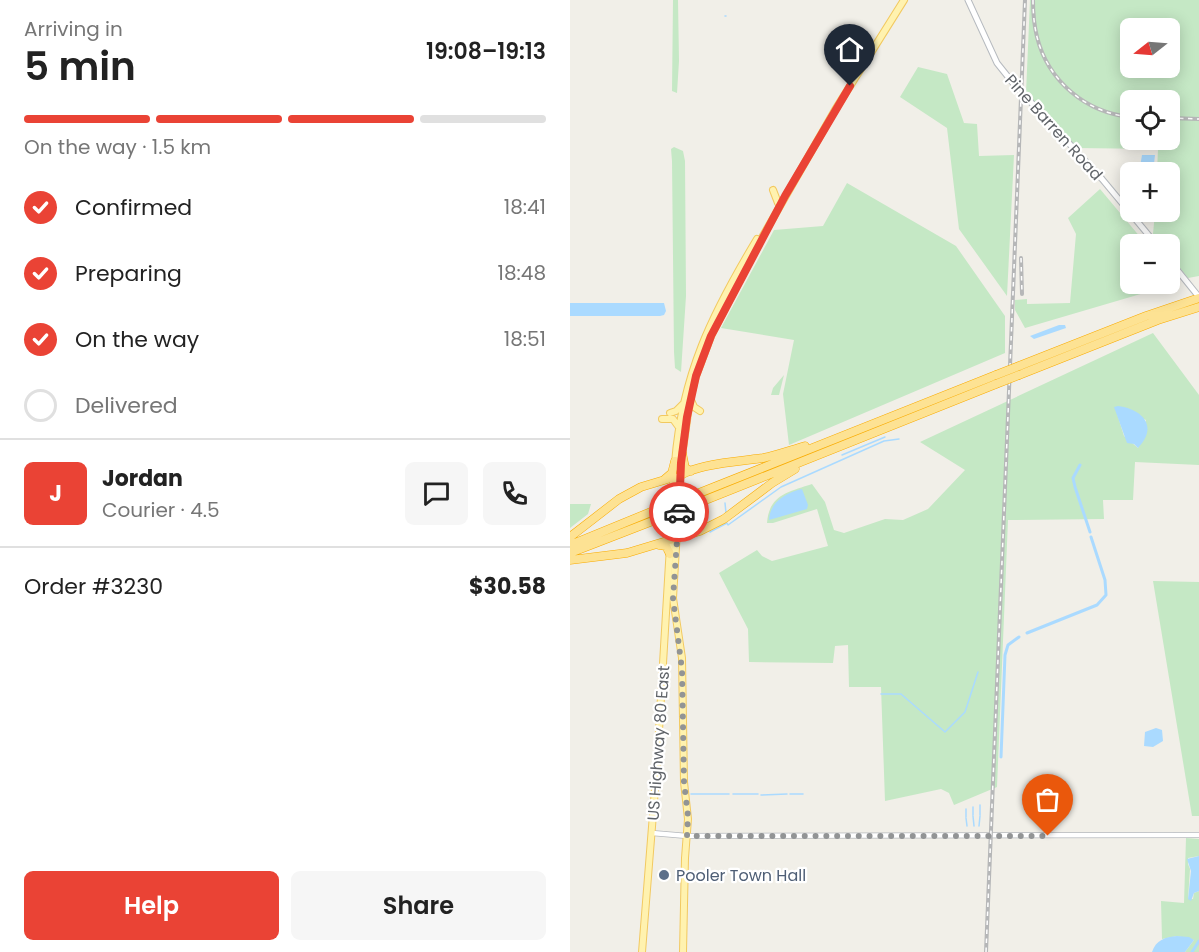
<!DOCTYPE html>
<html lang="en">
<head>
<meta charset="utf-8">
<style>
  body { margin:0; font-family:Poppins,sans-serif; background:#f6f6f6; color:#222; height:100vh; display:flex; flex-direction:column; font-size:22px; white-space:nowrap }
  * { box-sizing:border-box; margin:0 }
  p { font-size:20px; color:#767676 }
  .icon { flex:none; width:33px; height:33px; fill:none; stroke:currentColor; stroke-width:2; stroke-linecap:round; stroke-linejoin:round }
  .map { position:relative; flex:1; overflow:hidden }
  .sheet { display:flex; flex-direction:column; background:#fff; width:570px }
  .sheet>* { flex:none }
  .needle { width:39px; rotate:253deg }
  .tools { position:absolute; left:550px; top:18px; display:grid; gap:12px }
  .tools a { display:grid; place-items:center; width:60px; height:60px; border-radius:9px; background:#fff; box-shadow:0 3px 15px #0003; font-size:30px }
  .pin { position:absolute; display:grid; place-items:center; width:51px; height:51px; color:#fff; margin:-62px -26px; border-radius:50% 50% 50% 0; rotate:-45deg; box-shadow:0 0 6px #0007 }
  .pin .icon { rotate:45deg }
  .courier { position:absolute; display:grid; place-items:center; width:60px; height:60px; margin:-30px; border:4px solid #ea4335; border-radius:50%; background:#fff; color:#222; box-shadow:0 2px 8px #0007 }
  .head em { font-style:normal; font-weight:600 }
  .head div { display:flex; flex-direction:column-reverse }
  .head { display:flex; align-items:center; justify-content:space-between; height:102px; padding:0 24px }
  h1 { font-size:39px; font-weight:600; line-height:45px }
  .bar { display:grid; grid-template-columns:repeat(4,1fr); gap:9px 6px; align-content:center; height:72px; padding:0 24px }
  .bar i { height:8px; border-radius:4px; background:#e0e0e0 }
  .bar .on { background:#ea4335 }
  .bar p { grid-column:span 4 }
  .line { display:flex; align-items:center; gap:15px; padding:0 24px; border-top:2px solid #e0e0e0 }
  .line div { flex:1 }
  .round { display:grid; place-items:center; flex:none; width:63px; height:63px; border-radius:9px; background:#f6f6f6 }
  ol { padding:0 24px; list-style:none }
  li { display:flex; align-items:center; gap:18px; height:66px }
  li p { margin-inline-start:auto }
  li .icon { padding:6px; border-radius:50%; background:#ea4335; color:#fff; stroke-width:4 }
  li:last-child { color:#767676 }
  li i { width:33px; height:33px; border:3px solid #e0e0e0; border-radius:50% }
  .action { display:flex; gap:12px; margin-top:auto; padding:12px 24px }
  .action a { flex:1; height:69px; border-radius:9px; background:#ea4335; color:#fff; font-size:24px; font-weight:600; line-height:69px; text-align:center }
  .action a+a { background:#f6f6f6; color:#222 }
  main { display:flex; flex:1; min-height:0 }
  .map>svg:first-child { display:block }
  .green { fill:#c5e8c5; fill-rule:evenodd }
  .water { fill:#aadaff }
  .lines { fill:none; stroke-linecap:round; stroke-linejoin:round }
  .stream { stroke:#aadaff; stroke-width:1.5 }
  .canal { stroke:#aadaff; stroke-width:3 }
  .tertiary-casing { stroke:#b5b8bc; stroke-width:6 }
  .secondary-casing { stroke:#b6babf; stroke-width:7 }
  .primary-casing { stroke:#f2c960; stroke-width:8 }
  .motorway-casing { stroke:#f9ab00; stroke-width:9 }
  .tertiary { stroke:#fff; stroke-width:4.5 }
  .secondary { stroke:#fff; stroke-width:5 }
  .primary { stroke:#fff2af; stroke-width:6 }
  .motorway { stroke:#fde293; stroke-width:8 }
  .rail-casing { stroke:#b6b7b8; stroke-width:4 }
  .rail { stroke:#fff; stroke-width:1.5; stroke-dasharray:4.5; stroke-linecap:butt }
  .motorway-bridge-casing { stroke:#f9ab00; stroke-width:9; stroke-linecap:butt }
  .motorway-bridge { stroke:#fde293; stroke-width:8 }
  .done { stroke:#929495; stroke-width:6; stroke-dasharray:0 10.8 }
  .route { stroke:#ea4335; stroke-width:8 }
  .service-dot { fill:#5c6f8a; stroke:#fff; stroke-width:2 }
  .labels { text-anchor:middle; stroke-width:4.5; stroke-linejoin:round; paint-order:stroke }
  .street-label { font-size:16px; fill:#5f6368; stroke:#fff }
  .service-label { font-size:16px; fill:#4e5e75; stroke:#fff; text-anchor:start }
</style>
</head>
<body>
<main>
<section class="sheet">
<div class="head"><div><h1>5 min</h1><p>Arriving in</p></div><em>19:08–19:13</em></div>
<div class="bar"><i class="on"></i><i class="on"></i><i class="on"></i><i></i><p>On the way · 1.5 km</p></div>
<ol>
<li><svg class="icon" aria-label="check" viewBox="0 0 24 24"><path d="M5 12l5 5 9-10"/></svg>Confirmed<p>18:41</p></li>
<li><svg class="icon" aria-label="check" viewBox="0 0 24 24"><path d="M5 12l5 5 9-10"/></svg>Preparing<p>18:48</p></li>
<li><svg class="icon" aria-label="check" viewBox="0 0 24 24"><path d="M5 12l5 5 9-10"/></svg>On the way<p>18:51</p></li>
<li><i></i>Delivered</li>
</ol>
<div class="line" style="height:108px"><b class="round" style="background:#ea4335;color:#fff">J</b><div><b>Jordan</b><p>Courier · 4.5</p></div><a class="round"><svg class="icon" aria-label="chat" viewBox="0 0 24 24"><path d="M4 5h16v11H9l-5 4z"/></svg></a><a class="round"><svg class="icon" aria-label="phone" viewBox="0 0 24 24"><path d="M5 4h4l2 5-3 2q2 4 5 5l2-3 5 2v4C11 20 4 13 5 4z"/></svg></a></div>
<div class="line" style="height:78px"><div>Order #3230</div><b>$30.58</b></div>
<div class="action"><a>Help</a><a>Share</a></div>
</section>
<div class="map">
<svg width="629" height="952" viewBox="0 0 629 952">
  <rect width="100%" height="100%" fill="#f1efe8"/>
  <path class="green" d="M103,0H108L109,61L107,93L102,91Z
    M460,0H629V276L618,278L600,256V244H591L583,234L585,212H600V172H587L588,149L505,148L456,93ZM561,28H600V68H561ZM561,100H600V140H561Z
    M348,67L377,74L394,123L407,124L409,156L444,155L437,296L389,229L377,128L330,97Z
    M104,147L113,151L115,161L116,296L111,372L105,368L104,352L102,161L101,149Z
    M277,183L386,246L435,316V353L219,445L213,394L224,340L151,328L204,230L253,226Z
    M530,189L576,244H561V284H600V274L608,283L455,328L445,310V300L457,299V304L500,303L506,234L498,218Z
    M583,333L629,395V465L565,462L563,500H533L534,519L438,520L427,787L384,805L379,793L371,789L315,801L311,687H279L278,645L265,646L263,663L179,662L178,629L149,573L187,550L192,556L202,561L258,546L247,509L203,523H197C199,495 218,492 242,484L255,502L264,530L274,533L315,519L333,520L358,509L395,470L350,442ZM545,407L576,420L568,448L554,436Z
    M214,375L209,395H201L203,388Z
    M0,504H21L18,514L0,528Z
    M583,581L629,582V816H622Z
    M616,838L629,839V856L618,858V864L620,869L618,899H623L624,893L629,891V952H615L624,940L607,936L592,939L591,901L614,903Z"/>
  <path class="water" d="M572,155H585L583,172H575L570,167Z
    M0,303H94L96,311L94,315L90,316H0Z
    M489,325H495L496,328L464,339L460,336Z
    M548,406C572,409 589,426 568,448L564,444L557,443L544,407Z
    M232,489L238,505L237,509L199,520C200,502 215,493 232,489Z
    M586,728L592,730L593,741L583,747L574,746L575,732Z
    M629,856V891L624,893L621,901L618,899L621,871L617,859Z
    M607,936L619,937L624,940L615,952H582C586,940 595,937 607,936Z"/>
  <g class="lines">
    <path class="stream" d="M155,16H156
      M272,455L315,437
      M155,503L156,513
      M140,532L157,523L158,525L211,487L314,441L329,439
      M311,694H331L375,732L395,712L408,672
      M121,794H159
      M163,794H188
      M220,794H233
      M191,795L217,794
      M403,815V807
      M410,815V805
      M403,816L404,826
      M396,817V809
      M396,818L397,826
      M409,826L410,816"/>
    <path class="canal" d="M510,465L503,478L505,487L520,532
      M457,633L527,605L536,595L535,580L521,537
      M431,757L435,655L438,645L449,637
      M622,952L629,941"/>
    <defs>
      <path id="tertiary" d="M82,833L117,836L629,835"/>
      <path id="secondary" d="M398,0L427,63L443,83L532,179L581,238L597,242
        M600,246L606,243
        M600,261L629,297"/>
      <path id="primary" d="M287,51L292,57L291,67
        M203,190L208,203
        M121,400L124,407L130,411
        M100,413L106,411L113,404
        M92,419H103L108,426
        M105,463C112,374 142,314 187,239
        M72,952L87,764L104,479
        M113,952L115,858L118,819L114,782L112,658L103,598L111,463L120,399L126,376L141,336L190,241L265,110L334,0"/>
      <path id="motorway" d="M449,366L576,316L629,298
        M449,375L588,320L629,307
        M112,453L115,468L121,471
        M95,479L102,473L105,461
        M104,482C114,464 173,461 193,458C207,455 221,450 235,446
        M119,497L426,375
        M118,507L426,384
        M0,537L49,499L71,487L101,478L107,481L110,488
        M0,545L93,507
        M89,545L96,546L100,554
        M0,553L93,517
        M0,560L57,553L130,531L154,519L202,483L225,469"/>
    </defs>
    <use href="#tertiary" class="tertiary-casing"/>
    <use href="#secondary" class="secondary-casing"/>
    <use href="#primary" class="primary-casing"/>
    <use href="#motorway" class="motorway-casing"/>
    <use href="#tertiary" class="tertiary"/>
    <use href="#secondary" class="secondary"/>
    <use href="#primary" class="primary"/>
    <use href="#motorway" class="motorway"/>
    <defs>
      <path id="rail" d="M463,0C463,12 464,25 467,37C478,81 516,113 561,117
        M600,118L629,119
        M451,258L452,294
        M416,952L455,0"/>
    </defs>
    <use href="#rail" class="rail-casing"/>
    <use href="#rail" class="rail"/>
    <defs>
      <path id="motorway-bridge" d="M426,375L449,366
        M426,384L449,375
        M93,507L119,497
        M93,517L118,507"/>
    </defs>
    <use href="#motorway-bridge" class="motorway-bridge-casing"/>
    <use href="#motorway-bridge" class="motorway-bridge"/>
  </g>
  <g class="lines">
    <path class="done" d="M109,512L103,598L112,670L114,782L118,816L117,836H478"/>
    <path class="route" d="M109,512L111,463L117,417L126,376L141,336L215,196L280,86"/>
  </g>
  <circle class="service-dot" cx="94" cy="875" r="6"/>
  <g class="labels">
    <g class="street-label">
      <text transform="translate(484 127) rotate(48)" y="6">Pine Barren Road</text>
      <text transform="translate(88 743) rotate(-86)" y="6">US Highway 80 East</text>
    </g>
    <g class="service-label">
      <text x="106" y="881">Pooler Town Hall</text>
    </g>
  </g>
</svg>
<div class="tools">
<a><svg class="needle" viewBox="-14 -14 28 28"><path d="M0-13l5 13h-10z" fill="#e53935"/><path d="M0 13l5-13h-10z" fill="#767676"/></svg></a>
<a><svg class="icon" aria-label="locate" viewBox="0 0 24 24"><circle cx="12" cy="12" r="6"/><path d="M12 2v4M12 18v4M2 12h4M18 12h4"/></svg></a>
<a>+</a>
<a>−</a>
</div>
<div class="pin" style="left:478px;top:836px;background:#ea580c"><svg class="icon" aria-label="bag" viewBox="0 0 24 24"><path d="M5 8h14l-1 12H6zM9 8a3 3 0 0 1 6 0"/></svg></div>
<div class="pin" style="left:280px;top:86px;background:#1f2937"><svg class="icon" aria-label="home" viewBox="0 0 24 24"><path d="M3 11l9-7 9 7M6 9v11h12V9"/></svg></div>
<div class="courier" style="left:109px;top:512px"><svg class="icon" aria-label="car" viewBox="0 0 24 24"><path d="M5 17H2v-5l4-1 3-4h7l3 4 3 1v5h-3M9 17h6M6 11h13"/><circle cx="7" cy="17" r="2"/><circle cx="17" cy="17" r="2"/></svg></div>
</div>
</main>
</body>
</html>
